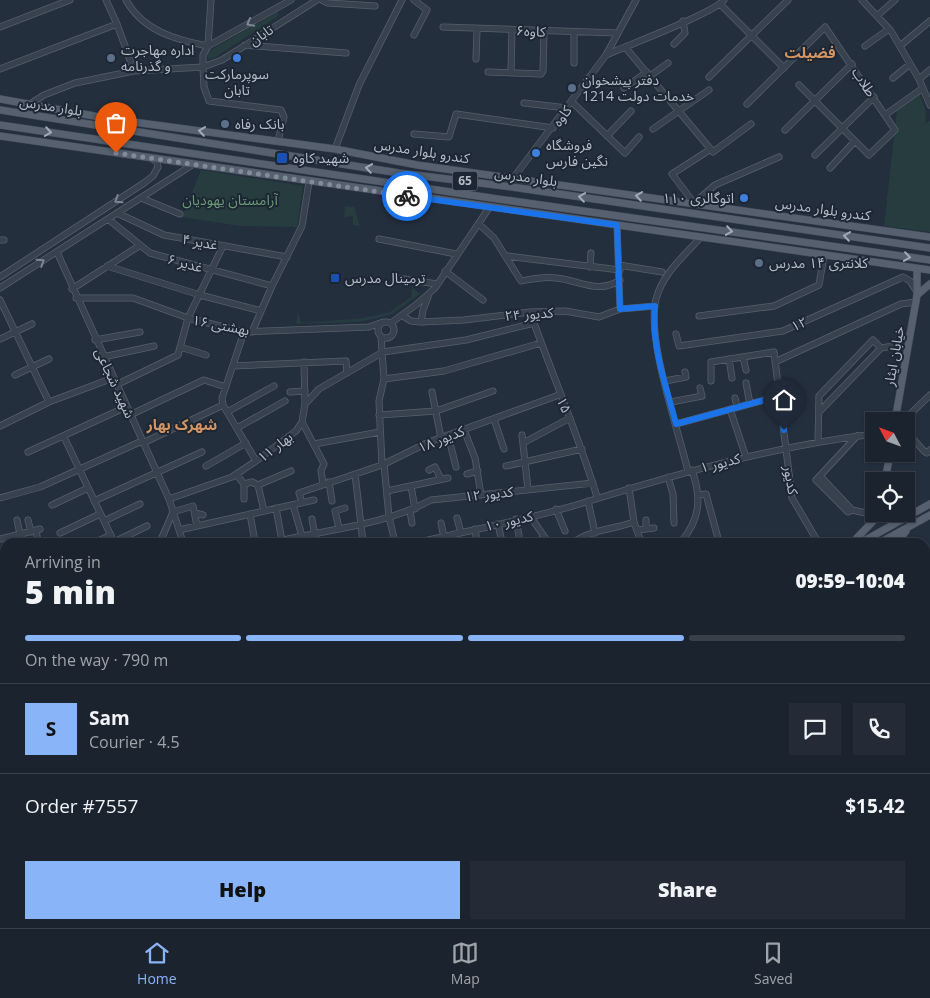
<!DOCTYPE html>
<html lang="en">
<head>
<meta charset="utf-8">
<style>
  body { margin:0; font-family:"Open Sans","Noto Sans Arabic",sans-serif; background:#242b36; color:#f1f3f6; height:100vh; display:flex; flex-direction:column; font-size:19px; white-space:nowrap }
  * { box-sizing:border-box; margin:0 }
  p { font-size:16px; color:#a0a4aa }
  .icon { flex:none; width:28px; height:28px; fill:none; stroke:currentColor; stroke-width:2; stroke-linecap:round; stroke-linejoin:round }
  .map { position:relative; flex:1; overflow:hidden }
  .sheet { position:absolute; left:0px; top:538px; width:930px; height:391px; display:flex; flex-direction:column; background:#1b232e; border-radius:15px 15px 0 0; box-shadow:0 1px 4px #0004,0 0 0 1px #39404a }
  .sheet>* { flex:none }
  .needle { width:32px; rotate:311deg }
  .fabs { position:absolute; left:865px; top:412px; display:grid; gap:10px }
  .fabs a { display:grid; place-items:center; width:50px; height:50px; border-radius:0px; background:#1b232e; box-shadow:0 1px 4px #0004,0 0 0 1px #39404a; font-size:25px }
  .pin { position:absolute; display:grid; place-items:center; width:42px; height:42px; color:#fff; margin:-51px -21px; border-radius:50% 50% 50% 0; rotate:-45deg; box-shadow:0 0 5px #0007 }
  .pin .icon { rotate:45deg }
  .courier { position:absolute; display:grid; place-items:center; width:50px; height:50px; margin:-25px; border:4px solid #1a73e8; border-radius:50%; background:#fff; color:#222; box-shadow:0 1px 6px #0007 }
  .summary em { font-style:normal; font-weight:800 }
  .summary div { display:flex; flex-direction:column-reverse }
  .summary { display:flex; align-items:center; justify-content:space-between; height:85px; padding:0 25px }
  h1 { font-size:32px; font-weight:800; line-height:38px }
  .bar { display:grid; grid-template-columns:repeat(4,1fr); gap:8px 5px; align-content:center; height:60px; padding:0 25px }
  .bar i { height:6px; border-radius:4px; background:#39404a }
  .bar .on { background:#8ab4f8 }
  .bar p { grid-column:span 4 }
  .line { display:flex; align-items:center; gap:12px; padding:0 25px; border-top:1px solid #39404a }
  .line div { flex:1 }
  .round { display:grid; place-items:center; flex:none; width:52px; height:52px; border-radius:0px; background:#242b36 }
  .primary-button { display:flex; gap:10px; margin-top:auto; padding:10px 25px }
  .primary-button a { flex:1; height:58px; border-radius:0px; background:#8ab4f8; color:#111; font-size:20px; font-weight:800; line-height:58px; text-align:center }
  .primary-button a+a { background:#242b36; color:#f1f3f6 }
  .tab-bar { display:flex; justify-content:space-around; align-items:center; height:70px; border-top:1px solid #39404a; background:#1b232e; font-size:14px; color:#a0a4aa }
  .tab-bar a { display:grid; justify-items:center; gap:2px }
  .tab-bar .on { color:#8ab4f8 }
  .map>svg:first-child { display:block }
  .medical { fill:#32303f }
  .green { fill:#263c3f }
  .lines { fill:none; stroke-linecap:round; stroke-linejoin:round }
  .minor-casing { stroke:#565f6c; stroke-width:7 }
  .major-casing { stroke:#414a57; stroke-width:8 }
  .minor { stroke:#38414e; stroke-width:5.5 }
  .major { stroke:#56606e; stroke-width:7 }
  .oneway { stroke:#7c8592 }
  .oneway2 { stroke:#a1aab7 }
  .done { stroke:#828b98; stroke-width:5; stroke-dasharray:0 9 }
  .route { stroke:#1a73e8; stroke-width:6 }
  .service-dot { fill:#5c6f8a; stroke:#1d2633; stroke-width:2 }
  .shop-dot { fill:#3f7fe0; stroke:#1d2633; stroke-width:2 }
  .transit-dot { fill:#1a4fb4; stroke:#1d2633; stroke-width:2 }
  .labels { text-anchor:middle; stroke-width:4; stroke-linejoin:round; paint-order:stroke }
  .shield { fill:#1d2633; stroke:#878f9c; stroke-width:1 }
  .shield-label { font-size:12px; font-weight:bold; fill:#b4bcc9 }
  .street-label { font-size:14px; fill:#b4bcc9; stroke:#1d2633 }
  .poi-label { font-size:14px; fill:#b4bcc9; stroke:#1d2633; text-anchor:start }
  .park-label { font-size:14px; fill:#6b9a76; stroke:#1d2633 }
  .neighbourhood-label { font-size:15px; font-weight:bold; fill:#d59563; stroke:#1d2633 }
</style>
</head>
<body>
<div class="map">
<svg width="930" height="928" viewBox="0 0 930 928">
  <rect width="100%" height="100%" fill="#242f3e"/>
  <path class="medical" d="M76,924H169L161,928H80Z"/>
  <path class="green" d="M277,12L279,14L277,17L214,58L208,59V52L214,48Z
    M919,92L926,112L925,124L930,121V232L884,226L897,110Z
    M201,170L303,186L297,227L240,226L182,217Z
    M345,206L354,207L360,226L353,225V216L344,217Z
    M412,288L420,294L392,314L378,318L358,322L296,324L298,312L301,322L305,323L363,318L390,312L411,297Z
    M930,915V928H902L911,924H925V917Z
    M403,924H431L433,928H394Z"/>
  <g class="lines">
    <defs>
      <path id="minor" d="M106,0L117,24L134,71
        M126,0C143,31 176,40 208,46L291,0
        M211,0L208,46L203,55V67L204,87L209,101L281,110L284,117L278,141
        M322,0L328,3L375,6
        M862,0L891,31L919,79L930,105
        M720,4L784,68
        M877,16L895,0
        M0,27L70,0
        M443,27L618,33
        M414,35L427,10L414,0
        M674,44L685,33L683,21
        M245,45L346,53
        M865,46L889,29
        M900,46L930,21
        M625,47L713,152L751,124
        M606,55C628,45 712,14 724,0
        M476,59L477,29
        M574,63V32
        M0,69L117,24
        M511,71L512,30
        M488,72L541,74L543,71L544,32
        M650,76L668,63
        M709,77L788,0
        M893,78L910,64
        M919,79L930,70
        M624,88L647,72
        M572,102L625,153L639,137
        M524,103L567,108
        M30,104L44,95L75,83L134,71L203,67L222,60L317,0
        M747,104L825,27L895,130L869,155L799,85
        M885,115L923,88
        M653,129L709,90
        M785,130L852,64
        M414,134L449,137L456,114L553,128
        M607,136L631,111
        M335,149L359,85L402,0
        M711,149L672,174L694,203L715,185L779,157
        M815,155L874,97
        M830,168L855,141
        M514,177L606,55L636,0
        M141,198L180,214
        M117,213L164,235L287,257
        M108,219L150,253L272,286
        M479,224L494,238L521,281C532,279 544,276 556,278C579,280 598,295 620,280
        M617,225L620,309
        M379,239L456,254
        M0,240H4
        M57,252L169,499L183,542
        M507,256L620,270
        M619,265L662,272
        M107,266L200,295L261,311
        M590,267L591,253
        M445,271L483,300
        M0,277L144,183L153,176L158,167L157,162L151,158
        M397,278L437,284
        M0,288L192,165
        M72,289L139,246
        M76,298H133L188,318L244,332L369,327L383,322
        M0,300L49,402
        M530,312C552,374 578,434 597,497
        M403,316L411,321L421,322L464,320L530,312L565,311L599,317L620,309L655,306
        M699,316L774,306L819,285L824,255
        M378 330a8 8 0 1 1 16 0a8 8 0 1 1-16 0Z
        M421,322L423,310L428,297
        M391,323L417,304L435,288L489,208
        M244,332L222,398L223,405L256,461
        M252,332L272,286L302,226L309,182
        M676,334L679,346L783,331L903,277L910,281L917,292
        M381,337L384,379L379,401L382,465
        M0,339L32,324
        M95,340L140,332
        M180,347L206,355
        M881,348L899,345
        M103,357L154,346
        M743,357L746,370
        M729,359L732,378
        M304,362L305,404
        M775,362L901,304L916,302
        M233,366L346,361L347,373
        M15,375L49,359
        M384,379L444,371L541,343
        M665,381L686,377L685,372
        M711,381V362L774,352L792,498L818,542
        M746,383L750,404
        M116,385L178,355L188,318L223,246
        M290,392L305,391
        M432,392L441,438
        M735,398L737,407
        M671,402L702,396L700,388
        M730,409L746,457
        M227,412L274,386
        M130,415L204,380L226,387
        M379,415L436,411L493,391
        M494,419L504,449
        M903,421L930,395
        M302,422L324,464L321,471L323,484
        M676,424L779,396
        M0,426L49,402L113,378
        M237,428L285,401
        M464,430L475,458L481,495
        M906,431L924,451L927,453L930,450
        M448,435L456,467
        M522,435L528,489
        M857,436L816,480L848,512L852,510L866,513
        M64,437L114,542L147,526
        M818,442L819,396L873,340L881,348L819,412
        M143,443L223,405
        M523,443L570,418
        M314,444L380,432
        M28,452L126,407
        M384,464L389,517L395,542
        M206,466L246,443
        M506,466L582,449
        M429,470L435,467L441,479
        M688,471C678,429 646,338 656,299C663,273 684,256 701,237
        M236,474L244,484L252,482L258,485L264,511
        M355,474L363,542
        M467,474L478,471
        M820,476L852,510
        M668,477L673,494L674,523
        M329,482L332,501
        M244,484V499
        M258,485L291,471
        M411,486L415,509
        M629,488L634,522L641,542
        M387,491L448,478
        M698,495L706,494L719,542
        M0,498L40,487L142,441
        M169,499L232,477L256,461L296,431L302,422L305,404L319,389L383,352L466,340L534,323
        M94,501L202,452
        M588,501L595,533
        M302,503L299,493L382,465L429,442L559,395
        M52,505L88,488
        M293,505L302,536
        M276,508L282,541
        M556,509L565,531
        M410,511L412,523
        M173,512L193,506L197,526
        M195,513L203,515
        M250,514L255,542
        M530,516L548,542
        M457,518L461,533
        M312,519L316,542
        M516,519L519,536
        M17,520L20,534
        M28,520L31,532
        M646,520V528
        M104,521L140,504
        M441,523L444,537
        M498,524L502,542
        M339,528L335,511L345,508
        M475,529L477,542
        M36,530L38,542
        M179,530L314,500
        M637,530L654,528
        M60,533L100,514
        M22,534L24,542
        M0,539L40,529
        M536,541L545,539
        M96,542L111,535
        M160,542L173,512
        M275,542C327,529 383,526 431,500L593,483
        M420,542C475,529 532,519 586,502C680,473 775,446 874,434
        M574,542C590,530 615,529 634,522
        M681,542C700,519 702,499 692,470
        M0,556V557
        M0,581L5,583
        M0,628L5,630
        M925,656L930,653
        M0,669L5,671
        M925,710L930,707
        M0,713L5,715
        M0,759L5,757
        M925,830L930,840
        M925,864L930,858
        M237,924L239,927
        M275,924L277,928
        M334,924L337,928
        M551,924L553,928
        M686,924L688,928
        M826,924L828,928
        M601,926L606,924
        M499,928L507,924
        M724,928L732,924
        M773,928L781,924"/>
      <path id="major" d="M0,99L111,119L335,149L417,165L930,237
        M0,110L399,173L512,187L930,248
        M0,125L491,198L930,260
        M0,136L930,270
        M917,295L930,284
        M895,421L917,295V269
        M885,481L890,454
        M883,514L902,520
        M853,542L879,515
        M862,542L930,504
        M881,542L930,515
        M898,542L906,531
        M925,603L930,611
        M925,625L930,632
        M0,835L5,841
        M0,848L5,855
        M0,859L5,867
        M0,873L5,880
        M925,889L930,887
        M925,906L930,903
        M38,924L41,928
        M47,924L51,928
        M56,924L60,928
        M70,924L73,928
        M172,928L180,924
        M190,928L197,924
        M847,928L855,924
        M877,928L886,924"/>
    </defs>
    <use href="#minor" class="minor-casing"/>
    <use href="#major" class="major-casing"/>
    <use href="#minor" class="minor"/>
    <use href="#major" class="major"/>
  </g>
  <defs><path id="oneway-chevron" d="M-2-3.5L2.5 0L-2 3.5" fill="none" stroke-width="1.6" stroke-linecap="round" stroke-linejoin="round" transform="scale(1.25)"/></defs>
  <g class="oneway">
    <use href="#oneway-chevron" transform="translate(250 23) rotate(152)"/>
    <use href="#oneway-chevron" transform="translate(118 200) rotate(147)"/>
    <use href="#oneway-chevron" transform="translate(41 262) rotate(-33)"/>
  </g>
  <g class="oneway2">
    <use href="#oneway-chevron" transform="translate(202 131) rotate(-172)"/>
    <use href="#oneway-chevron" transform="translate(48 132) rotate(9)"/>
    <use href="#oneway-chevron" transform="translate(369 168) rotate(-171)"/>
    <use href="#oneway-chevron" transform="translate(639 196) rotate(-172)"/>
    <use href="#oneway-chevron" transform="translate(582 197) rotate(-172)"/>
    <use href="#oneway-chevron" transform="translate(729 231) rotate(8)"/>
    <use href="#oneway-chevron" transform="translate(847 236) rotate(-172)"/>
    <use href="#oneway-chevron" transform="translate(907 257) rotate(8)"/>
  </g>
  <g class="lines">
    <path class="done" d="M116,153L407,196"/>
    <path class="route" d="M407,196L617,225L620,309L655,306C651,346 666,385 676,424L779,396L784,430"/>
  </g>
  <g class="service-dot">
    <circle cx="111" cy="58" r="5"/>
    <circle cx="572" cy="88" r="5"/>
    <circle cx="225" cy="124" r="5"/>
    <circle cx="759" cy="263" r="5"/>
  </g>
  <g class="shop-dot">
    <circle cx="237" cy="58" r="5"/>
    <circle cx="536" cy="153" r="5"/>
    <circle cx="744" cy="198" r="5"/>
  </g>
  <g class="transit-dot">
    <rect x="276" y="152" width="12" height="12" rx="2.5"/>
    <rect x="330" y="273" width="10" height="10" rx="2.5"/>
  </g>
  <g class="labels">
    <rect class="shield" x="452.5" y="171.5" width="25" height="19" rx="4"/>
    <g class="shield-label">
      <text x="465" y="185">65</text>
    </g>
    <g class="street-label">
      <text transform="translate(531 31) rotate(3)" y="5">کاوه۶</text>
      <text transform="translate(261 35) rotate(-33)" y="5">تابان</text>
      <text transform="translate(864 82) rotate(57)" y="5">طلاب</text>
      <text transform="translate(51 106) rotate(9)" y="5">بلوار مدرس</text>
      <text transform="translate(562 116) rotate(-53)" y="5">کاوه</text>
      <text transform="translate(422 151) rotate(9)" y="5">کندرو بلوار مدرس</text>
      <text transform="translate(526 177) rotate(8)" y="5">بلوار مدرس</text>
      <text transform="translate(823 209) rotate(8)" y="5">کندرو بلوار مدرس</text>
      <text transform="translate(200 242) rotate(10)" y="5">غدیر ۴</text>
      <text transform="translate(185 263) rotate(15)" y="5">غدیر ۶</text>
      <text transform="translate(529 314) rotate(-4)" y="5">کدیور ۲۴</text>
      <text transform="translate(799 324) rotate(-24)" y="5">۱۲</text>
      <text transform="translate(221 325) rotate(11)" y="5">۱۶ بهشتی</text>
      <text transform="translate(894 356) rotate(-80)" y="5">خیابان ایثار</text>
      <text transform="translate(115 383) rotate(65)" y="5">شهید شجاعی</text>
      <text transform="translate(564 405) rotate(66)" y="5">۱۵</text>
      <text transform="translate(441 439) rotate(-22)" y="5">کدیور ۱۸</text>
      <text transform="translate(275 447) rotate(-37)" y="5">بهار ۱۱</text>
      <text transform="translate(720 463) rotate(-14)" y="5">کدیور ۱</text>
      <text transform="translate(791 480) rotate(81)" y="5">کدیور</text>
      <text transform="translate(489 494) rotate(-6)" y="5">کدیور ۱۲</text>
      <text transform="translate(509 521) rotate(-13)" y="5">کدیور ۱۰</text>
    </g>
    <g class="poi-label">
      <text x="121" y="55">اداره مهاجرت<tspan x="121" dy="16">و گذرنامه</tspan></text>
      <text x="237" y="79" text-anchor="middle">سوپرمارکت<tspan x="237" dy="16">تابان</tspan></text>
      <text x="582" y="85">دفتر پیشخوان<tspan x="582" dy="16">خدمات دولت 1214</tspan></text>
      <text x="235" y="129">بانک رفاه</text>
      <text x="546" y="150">فروشگاه<tspan x="546" dy="16">نگین فارس</tspan></text>
      <text x="293" y="163">شهید کاوه</text>
      <text x="734" y="203" text-anchor="end">اتوگالری ۱۱۰</text>
      <text x="769" y="268">کلانتری ۱۴ مدرس</text>
      <text x="345" y="283">ترمینال مدرس</text>
    </g>
    <g class="park-label">
      <text x="230" y="205">آرامستان یهودیان</text>
    </g>
    <g class="neighbourhood-label">
      <text x="810" y="58">فضیلت</text>
      <text x="182" y="430">شهرک بهار</text>
    </g>
  </g>
</svg>
<div class="fabs">
<a><svg class="needle" viewBox="-14 -14 28 28"><path d="M0-13l5 13h-10z" fill="#e53935"/><path d="M0 13l5-13h-10z" fill="#a0a4aa"/></svg></a>
<a><svg class="icon" aria-label="locate" viewBox="0 0 24 24"><circle cx="12" cy="12" r="6"/><path d="M12 2v4M12 18v4M2 12h4M18 12h4"/></svg></a>
</div>
<div class="pin" style="left:116px;top:153px;background:#ea580c"><svg class="icon" aria-label="bag" viewBox="0 0 24 24"><path d="M5 8h14l-1 12H6zM9 8a3 3 0 0 1 6 0"/></svg></div>
<div class="pin" style="left:784px;top:430px;background:#1f2937"><svg class="icon" aria-label="home" viewBox="0 0 24 24"><path d="M3 11l9-7 9 7M6 9v11h12V9"/></svg></div>
<div class="courier" style="left:407px;top:196px"><svg class="icon" aria-label="bike" viewBox="0 0 24 24"><circle cx="6" cy="16" r="4"/><circle cx="18" cy="16" r="4"/><path d="M6 16l4-8h5l3 8M10 8l3 8H6M13 5h3"/></svg></div>
<section class="sheet">
<div class="summary"><div><h1>5 min</h1><p>Arriving in</p></div><em>09:59–10:04</em></div>
<div class="bar"><i class="on"></i><i class="on"></i><i class="on"></i><i></i><p>On the way · 790 m</p></div>
<div class="line" style="height:90px"><b class="round" style="background:#8ab4f8;color:#111">S</b><div><b>Sam</b><p>Courier · 4.5</p></div><a class="round"><svg class="icon" aria-label="chat" viewBox="0 0 24 24"><path d="M4 5h16v11H9l-5 4z"/></svg></a><a class="round"><svg class="icon" aria-label="phone" viewBox="0 0 24 24"><path d="M5 4h4l2 5-3 2q2 4 5 5l2-3 5 2v4C11 20 4 13 5 4z"/></svg></a></div>
<div class="line" style="height:65px"><div>Order #7557</div><b>$15.42</b></div>
<div class="primary-button"><a>Help</a><a>Share</a></div>
</section>
</div>
<nav class="tab-bar">
<a class="on"><svg class="icon" aria-label="home" viewBox="0 0 24 24"><path d="M3 11l9-7 9 7M6 9v11h12V9"/></svg>Home</a>
<a><svg class="icon" aria-label="map" viewBox="0 0 24 24"><path d="M3 6l6-2 6 2 6-2v14l-6 2-6-2-6 2zM9 4v14M15 6v14"/></svg>Map</a>
<a><svg class="icon" aria-label="saved" viewBox="0 0 24 24"><path d="M7 4h10v16l-5-4-5 4z"/></svg>Saved</a>
</nav>
</body>
</html>
